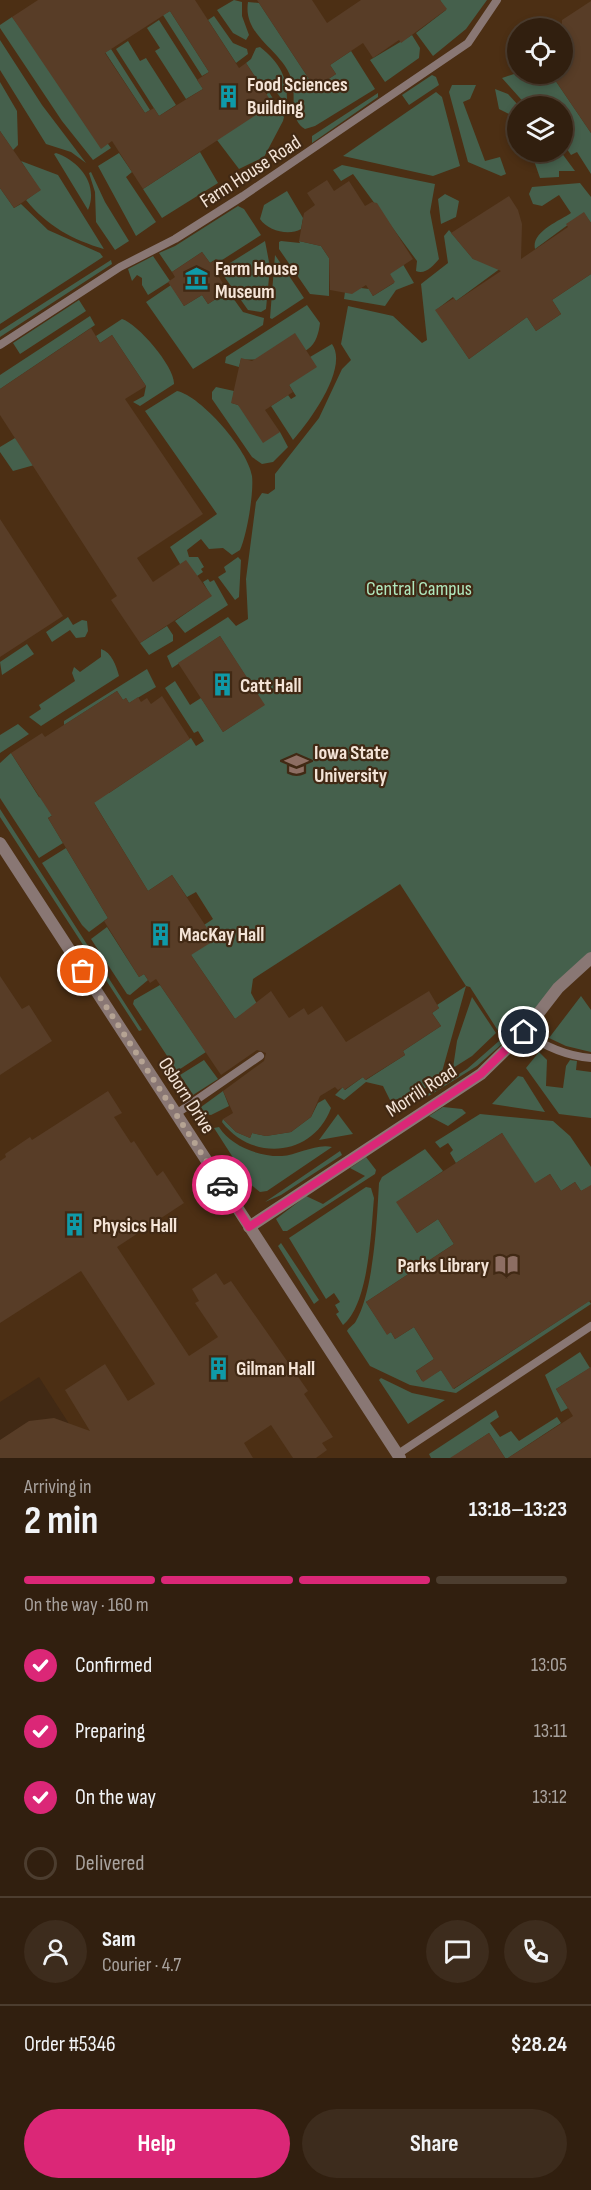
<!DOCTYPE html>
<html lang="en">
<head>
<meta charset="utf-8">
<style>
  body { margin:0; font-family:"Sofia Sans Condensed",sans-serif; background:#3d2c1d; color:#f1f3f6; height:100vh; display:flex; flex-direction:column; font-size:22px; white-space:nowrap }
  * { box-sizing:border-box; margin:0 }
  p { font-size:20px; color:#a8a29e }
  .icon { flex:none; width:33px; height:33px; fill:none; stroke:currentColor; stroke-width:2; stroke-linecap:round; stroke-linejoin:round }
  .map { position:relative; height:1458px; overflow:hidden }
  .drawer { display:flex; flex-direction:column; background:#311f0f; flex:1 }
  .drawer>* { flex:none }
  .fabs { position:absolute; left:507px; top:18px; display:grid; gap:12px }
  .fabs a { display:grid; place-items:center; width:66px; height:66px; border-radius:50%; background:#311f0f; box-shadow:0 3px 9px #0003,0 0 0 2px #4c3d2f; font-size:30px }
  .pin { position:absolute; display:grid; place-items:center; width:51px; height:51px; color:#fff; margin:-26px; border:3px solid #fff; border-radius:50%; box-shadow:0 2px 6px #0007 }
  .courier { position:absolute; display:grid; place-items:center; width:60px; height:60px; margin:-30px; border:4px solid #db2777; border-radius:50%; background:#fff; color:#222; box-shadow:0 2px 8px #0007 }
  .head em { font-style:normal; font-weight:700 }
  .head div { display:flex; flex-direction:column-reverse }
  .head { display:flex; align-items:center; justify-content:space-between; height:102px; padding:0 24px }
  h1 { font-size:39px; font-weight:700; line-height:45px }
  .bar { display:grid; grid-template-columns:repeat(4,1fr); gap:9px 6px; align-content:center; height:72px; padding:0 24px }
  .bar i { height:8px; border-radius:4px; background:#4c3d2f }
  .bar .selected { background:#db2777 }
  .bar p { grid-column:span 4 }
  .line { display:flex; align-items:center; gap:15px; padding:0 24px; border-top:2px solid #4c3d2f }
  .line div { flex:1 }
  .round { display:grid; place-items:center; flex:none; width:63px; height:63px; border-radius:32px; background:#3d2c1d }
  ol { padding:0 24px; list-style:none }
  li { display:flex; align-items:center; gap:18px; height:66px }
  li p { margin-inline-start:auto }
  li .icon { padding:6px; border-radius:50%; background:#db2777; color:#fff; stroke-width:4 }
  li:last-child { color:#a8a29e }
  li i { width:33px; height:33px; border:3px solid #4c3d2f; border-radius:50% }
  .primary-button { display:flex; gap:12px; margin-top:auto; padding:12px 24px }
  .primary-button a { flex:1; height:69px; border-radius:36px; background:#db2777; color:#fff; font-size:24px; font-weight:700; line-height:69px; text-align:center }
  .primary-button a+a { background:#3d2c1d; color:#f1f3f6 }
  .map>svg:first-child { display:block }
  .built { fill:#4c2f14; fill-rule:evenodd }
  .green { fill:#45604c }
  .building { fill:#583d27; fill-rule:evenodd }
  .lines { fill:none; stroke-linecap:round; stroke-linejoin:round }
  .lane { stroke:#897774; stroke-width:8 }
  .street { stroke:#897774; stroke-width:12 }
  .done { stroke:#b5a393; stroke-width:6; stroke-dasharray:0 10.8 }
  .route { stroke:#db2777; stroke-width:8 }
  .labels { text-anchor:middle; stroke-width:4.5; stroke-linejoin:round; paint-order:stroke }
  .poi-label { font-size:20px; font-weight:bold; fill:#f4e4d7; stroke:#412914; text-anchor:start }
  .street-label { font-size:20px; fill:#f4e4d7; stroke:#412914 }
  .park-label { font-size:20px; fill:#b0e8be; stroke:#412914 }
</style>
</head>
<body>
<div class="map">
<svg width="591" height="1458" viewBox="0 0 591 1458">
  <rect width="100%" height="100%" fill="#412914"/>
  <path class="built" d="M0,0H591V1458H91L39,1377L0,1402ZM518,28H562V74H518ZM518,106H562V152H518Z"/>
  <path class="green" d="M234,0L242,2V16L249,35L246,40L233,33L217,10Z
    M440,0H487L466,29L433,56L416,33L446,10Z
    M248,2L259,3L315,88L336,74L330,65L351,51L375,89L315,126L305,129C290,120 295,100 293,86C289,52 242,39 248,2Z
    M170,11L209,72L202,76L163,15Z
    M214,16L233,43L247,49L248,54L236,63L208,20Z
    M12,17L111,148L93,160L62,121L0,28V25Z
    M159,20L203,89L186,99L155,51L160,48L147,28Z
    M412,35L420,48L419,58L385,82L370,60Z
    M0,40L42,105L86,163L71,152L46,144L0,70Z
    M128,41L140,61L146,58L176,105L159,116L116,49Z
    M260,47C282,65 288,78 287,107L271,84L263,89L246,63L251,59L256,48Z
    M111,49L150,110L145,113L105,52Z
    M517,73L551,74L591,133V174L577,152L571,155L563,143L562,106H527L502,78Z
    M432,75L436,77L439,85L409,105L402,95Z
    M0,82L17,111L18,145L13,150L0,131Z
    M452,85H476L470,99L463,102L485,161L500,157L506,174L501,176L468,162L449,92Z
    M495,89L508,94L519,106L517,118L499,109Z
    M269,92L284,117L283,121L264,157L239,169L217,140Z
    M436,92L442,97L460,166L433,176L343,156Z
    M378,93V97L312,143V136Z
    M200,152L218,183L162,218L143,189Z
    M531,152H561L575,171H559V177L540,178Z
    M56,153C79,161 99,184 88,210L54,154Z
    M119,153L132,172L126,177L156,222L136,236L98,166Z
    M21,161L58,175L104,249C73,240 47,226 26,200L40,190Z
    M342,165L435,184L430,212L439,259C433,266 425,275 416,271L417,261L353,174L341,181L333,170Z
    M91,172L105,202L129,241L115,250L96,222L95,192L89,173Z
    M580,183L591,197V223L584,213L535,249C531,232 559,221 571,213L559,195L542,206L533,204L529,194L532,187Z
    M0,188L14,208L21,204L48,230L100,253L103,257L0,324Z
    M287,191L303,218L301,229C289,236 268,231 260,219L264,205Z
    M445,194L459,201L456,217L441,224L438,199Z
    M238,206L244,209L261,235L219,262L216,259L210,263L202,252L172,272L159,253L175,246Z
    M449,230L473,259L505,265L456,301L453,297L436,310L469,359L527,317L536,331L561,314L552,300L591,274V958L509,1048L470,987L466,986L440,1079L409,1098L390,1100L383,1086L366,1082L344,1100L335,1095L343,1087L345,1090L363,1077L366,1080L405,1055L403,1051L441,1026L432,1013L439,1008L437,1005L466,986L400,884L253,979L251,993L257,1004L235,1019L191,955L204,925L213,919L196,892L187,897L172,875L148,891L88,793L87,771L109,793L191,738L196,746L204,741L198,731L194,733L165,688L175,681L190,705L201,698L223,732L264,705L220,636L172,668L167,656L228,617L236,626L248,619L246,579L256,502L262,493L268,494L275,489V474L319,418L342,369L351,360L341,344L348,306L393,316L422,343L427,340L421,284L448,263L444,236Z
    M265,241L270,267L266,309L261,312L248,310L221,272L222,268Z
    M281,241L300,243L299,241L321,246L329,258V296L310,294L279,249V242Z
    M275,255L304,298L272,319L270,318Z
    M153,256L170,281L148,295L142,285V278L137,275L132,281L128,269Z
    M111,260L112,264L0,337V331Z
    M401,261L414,283L396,290L385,306L344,299L345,292L361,288L369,289L373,296L394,283L390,275L391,267Z
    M171,285L184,306L202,295L208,304L228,291L243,312L264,318L263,325L193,369L146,302Z
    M79,300L86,311L20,354L13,343Z
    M307,305L320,323C319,332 316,344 308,349C297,357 254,361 241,359L239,367L225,363L226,357Z
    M90,316L95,325L0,389V375Z
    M122,319C138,324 175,367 174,384L140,406L133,402L144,396L146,386L112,335L100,343L96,336Z
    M332,344C349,368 309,422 293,440L271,406L288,395L291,399L296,396L289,385L310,357Z
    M216,387L234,391L232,403L238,405L280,432L288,447L273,462L262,464L252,457L212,399V392Z
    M177,391C201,396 249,451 252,476C254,492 247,535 240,550L232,555L223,548L209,549L201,539L187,550L189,557H198L204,567L201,569L203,572L197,576L180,564L170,547L217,514L145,411Z
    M15,438L45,462L13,471L0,452V447Z
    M238,557L241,560L239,597L235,600L218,577L226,572L224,567Z
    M208,579L210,582L214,580L228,605L185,633L175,621L211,596L203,582Z
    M68,617L73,625L82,620L87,621L88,631L85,637L76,638L70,630L52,642L46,632Z
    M167,626L173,635V641L149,655L140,643Z
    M27,644L34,654L2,675L0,662Z
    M101,649C112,653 116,665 119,676L41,726L29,717L41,709L39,705L75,681L72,673L74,667L80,672L101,657Z
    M147,669L156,687L129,703L126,698L123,700L117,691L64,725V721Z
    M18,724L29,734L0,753V735Z
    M11,753L39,797L65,807L48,818L63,843L39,858L0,798V763Z
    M0,809L142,1030L139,1031L0,817Z
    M66,848L108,918L89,932L82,925L42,863Z
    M107,927L139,977L144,974L148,980L130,995L127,994L91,939Z
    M160,985L206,1052L177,1071L133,1004L134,1000Z
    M581,996L591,1010V1052L566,1046L549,1038Z
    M472,997L496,1033L472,1056L453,1068L457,1041Z
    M499,1041L503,1043L477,1066L427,1097L428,1094L467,1069Z
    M539,1052L547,1060L546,1086L563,1088L566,1066L570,1060L577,1061L576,1070L591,1072V1118L559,1114L526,1068Z
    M204,1060L218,1079L193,1095L180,1075Z
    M518,1076L523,1077L545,1112L492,1104Z
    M223,1091L229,1106L211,1115L205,1114L201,1107Z
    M325,1099L331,1108C313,1157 252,1162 222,1122L223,1119L236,1132L250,1138L252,1133L266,1136L291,1132L311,1117L318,1103Z
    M443,1107L462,1109L466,1113L448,1126L429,1116Z
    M338,1114L353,1134L319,1140Z
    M480,1114L553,1121L570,1136L591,1167V1186L581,1191L575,1182L561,1191L550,1174L533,1185L502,1133L456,1163L450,1153L453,1150L448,1143L440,1148L435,1142Z
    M219,1127C231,1146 259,1157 282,1156C297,1155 317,1143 332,1147L267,1191L260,1192L250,1184L214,1128Z
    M425,1149L443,1171L397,1202L417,1233L438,1219L454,1244L366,1302L387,1334L391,1332L395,1339L414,1327L434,1359L416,1371L422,1381L441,1370L454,1389L589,1301L591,1304L456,1393L410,1385L370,1366L347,1331C349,1327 354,1325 356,1321C374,1290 377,1219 379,1183L382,1177Z
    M340,1151L342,1155L281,1195L265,1202Z
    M366,1157L376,1170L375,1174L287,1231H283L276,1219L306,1196L323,1204L365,1176L350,1168Z
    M366,1187L371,1188L374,1198C371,1231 369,1304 343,1325L336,1314L339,1312L335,1305L340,1302L334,1293L326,1299L289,1238Z
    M281,1243L319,1300L314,1304L278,1246Z
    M580,1352L590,1368L556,1389L568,1408L561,1412L545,1375Z
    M381,1378L412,1393L445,1400L408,1424L379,1380Z
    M496,1410L499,1417L490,1423L500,1437L511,1431L519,1441L557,1417L561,1423L508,1458H505L489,1433L460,1452L464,1458H431L429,1454Z"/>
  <path class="building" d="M38,0H195L239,68L246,63L273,104L143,189L112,141L101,149L12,17ZM170,11L209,72L197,80L203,89L159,116L154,108L145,113L105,53Z
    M257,0H312L327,23L361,0H440L447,9L401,43L399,40L373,58L363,43L330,65L336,74L315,88Z
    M591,1V133L551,74H562V20Z
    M0,131L41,190L14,208L0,188Z
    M327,180L334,191L349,181L365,206L372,202L377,203L413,259L390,274L395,282L373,296L366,285L352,294L330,290L329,258L321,246L299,241L304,213L315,205L307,193Z
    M509,196L518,210L522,224L521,259L568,227L566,224L584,212L591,223V274L552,300L561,314L536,331L527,317L469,359L435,310L454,298L456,301L501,271L473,259L451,233Z
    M202,252L210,263L217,259L224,270L217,274L228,291L208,304L202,295L184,306L168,282L175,277L172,272Z
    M91,328L100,343L112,335L146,386L125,399L203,514L137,558L153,582L186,560L212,596L140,643L111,600L117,596L0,415V389Z
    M295,333L317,367L289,385L293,392L265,410L280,432L263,443L238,405L231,403L241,358L252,361Z
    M0,519L63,616L0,657Z
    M220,636L265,705L223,732L178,663Z
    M117,691L123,700L126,698L129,703L138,697L141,702L147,698L151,704L162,696L190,739L94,803L148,891L172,875L215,940L191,955L235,1019L271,991L289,1018L304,1008L308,1015L322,1006L346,1042L429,991L439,1008L432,1013L441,1026L403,1051L405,1055L365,1080L363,1077L344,1090L343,1087L338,1090L335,1087L320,1096L311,1117L291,1132L266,1136L252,1133L250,1138L236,1132L223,1119L233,1113L223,1091L264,1061L266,1053L257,1050L221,1075L156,979L150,983L144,974L139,977L104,921L108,918L48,818L52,816L11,753L42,733L45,737Z
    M0,976L22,1009L29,1005L52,1041L0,1075Z
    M108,1091L122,1113L114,1117L131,1143L134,1141L157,1176L163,1171L184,1203L117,1247L189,1356L218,1337L195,1303L199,1301L192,1289L216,1273L224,1285L231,1281L308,1391L304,1394L333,1437L322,1443L327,1450L316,1458H293L271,1425L244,1443L253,1458H0V1440L29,1421L54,1418L90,1431L65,1390L105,1364L128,1401L155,1384L81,1271L0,1323V1161L6,1157L5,1154L30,1137L32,1140Z
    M502,1133L535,1183L550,1174L561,1191L575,1182L581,1191L591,1185V1300L453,1389L441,1370L423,1382L416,1371L434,1359L414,1327L395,1339L391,1332L387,1335L366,1302L454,1244L438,1219L417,1233L396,1202Z
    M591,1367V1458H508L573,1416L556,1389Z
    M489,1433L505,1458H450Z"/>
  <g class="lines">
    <path class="lane" d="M0,345L120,267L175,239L243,196L468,43L497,0
      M524,1032C544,1046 566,1056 591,1058
      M176,1114L260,1056
      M398,1454L591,1326"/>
    <path class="street" d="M0,843L400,1458
      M249,1227L481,1074L524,1032L558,988L591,958"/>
  </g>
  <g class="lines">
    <path class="done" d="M83,971L222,1185"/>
    <path class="route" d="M222,1185L249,1227L481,1074L524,1032"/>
  </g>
  <defs>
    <symbol id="building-bare" viewBox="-9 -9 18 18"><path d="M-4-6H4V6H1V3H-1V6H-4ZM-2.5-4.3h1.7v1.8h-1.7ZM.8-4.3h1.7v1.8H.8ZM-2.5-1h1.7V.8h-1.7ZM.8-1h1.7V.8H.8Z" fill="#0f9aa8" stroke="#412914" stroke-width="2.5" paint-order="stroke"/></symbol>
    <symbol id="museum-bare" viewBox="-9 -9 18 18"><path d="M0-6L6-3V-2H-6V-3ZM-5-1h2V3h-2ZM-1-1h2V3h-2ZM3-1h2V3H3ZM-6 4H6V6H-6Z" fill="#0f9aa8" stroke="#412914" stroke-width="2.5" paint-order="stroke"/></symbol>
    <symbol id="university-bare" viewBox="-9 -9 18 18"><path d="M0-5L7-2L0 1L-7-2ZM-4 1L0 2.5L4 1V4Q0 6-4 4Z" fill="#8d6e63" stroke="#412914" stroke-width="2.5" paint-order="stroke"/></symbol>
    <symbol id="library-bare" viewBox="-9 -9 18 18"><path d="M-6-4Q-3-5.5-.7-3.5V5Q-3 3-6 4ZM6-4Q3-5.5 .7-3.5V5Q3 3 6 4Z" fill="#8d6e63" stroke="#412914" stroke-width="2.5" paint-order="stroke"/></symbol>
  </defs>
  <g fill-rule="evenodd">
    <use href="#building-bare" x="212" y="80" width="33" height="33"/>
    <use href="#museum-bare" x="180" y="262" width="33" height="33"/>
    <use href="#building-bare" x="206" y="668" width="33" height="33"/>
    <use href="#university-bare" x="280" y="748" width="33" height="33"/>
    <use href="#building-bare" x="144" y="918" width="33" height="33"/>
    <use href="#building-bare" x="58" y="1208" width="33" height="33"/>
    <use href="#library-bare" x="490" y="1248" width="33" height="33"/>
    <use href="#building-bare" x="202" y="1352" width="33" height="33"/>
  </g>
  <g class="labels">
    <g class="poi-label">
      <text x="247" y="91">Food Sciences<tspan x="247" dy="23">Building</tspan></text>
      <text x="215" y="275">Farm House<tspan x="215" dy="23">Museum</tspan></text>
      <text x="240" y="692">Catt Hall</text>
      <text x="314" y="759">Iowa State<tspan x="314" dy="23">University</tspan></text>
      <text x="179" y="941">MacKay Hall</text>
      <text x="93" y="1232">Physics Hall</text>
      <text x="489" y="1272" text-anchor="end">Parks Library</text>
      <text x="236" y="1375">Gilman Hall</text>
    </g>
    <g class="street-label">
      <text transform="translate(250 171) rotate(-33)" y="7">Farm House Road</text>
      <text transform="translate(421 1090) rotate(-33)" y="7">Morrill Road</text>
      <text transform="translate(187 1095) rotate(57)" y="7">Osborn Drive</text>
    </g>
    <g class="park-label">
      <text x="419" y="595">Central Campus</text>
    </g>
  </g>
</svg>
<div class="fabs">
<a><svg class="icon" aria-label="locate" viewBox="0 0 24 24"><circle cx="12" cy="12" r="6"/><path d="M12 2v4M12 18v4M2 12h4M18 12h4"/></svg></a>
<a><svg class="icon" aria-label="layers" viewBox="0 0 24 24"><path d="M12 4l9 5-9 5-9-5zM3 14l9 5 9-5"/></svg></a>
</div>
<div class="pin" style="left:83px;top:971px;background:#ea580c"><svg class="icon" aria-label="bag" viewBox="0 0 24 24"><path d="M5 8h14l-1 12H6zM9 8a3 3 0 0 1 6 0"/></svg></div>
<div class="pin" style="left:524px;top:1032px;background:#1f2937"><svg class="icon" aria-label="home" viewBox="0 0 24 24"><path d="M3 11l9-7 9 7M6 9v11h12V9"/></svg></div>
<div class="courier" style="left:222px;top:1185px"><svg class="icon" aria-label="car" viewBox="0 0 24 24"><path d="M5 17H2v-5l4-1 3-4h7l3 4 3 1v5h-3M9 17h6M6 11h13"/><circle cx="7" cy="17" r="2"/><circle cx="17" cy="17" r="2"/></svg></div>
</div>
<section class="drawer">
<div class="head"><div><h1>2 min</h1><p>Arriving in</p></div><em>13:18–13:23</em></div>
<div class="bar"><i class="selected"></i><i class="selected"></i><i class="selected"></i><i></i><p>On the way · 160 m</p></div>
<ol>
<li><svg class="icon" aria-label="check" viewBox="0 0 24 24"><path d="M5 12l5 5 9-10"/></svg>Confirmed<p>13:05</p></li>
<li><svg class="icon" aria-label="check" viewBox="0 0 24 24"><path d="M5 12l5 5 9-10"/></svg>Preparing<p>13:11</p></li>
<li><svg class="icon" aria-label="check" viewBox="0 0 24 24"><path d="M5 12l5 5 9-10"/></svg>On the way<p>13:12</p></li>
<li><i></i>Delivered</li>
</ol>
<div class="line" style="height:108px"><a class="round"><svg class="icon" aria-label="person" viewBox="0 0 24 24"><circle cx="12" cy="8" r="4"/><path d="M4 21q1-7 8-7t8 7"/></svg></a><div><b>Sam</b><p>Courier · 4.7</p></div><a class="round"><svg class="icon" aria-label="chat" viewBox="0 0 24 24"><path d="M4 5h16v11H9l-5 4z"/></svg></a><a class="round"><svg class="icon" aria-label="phone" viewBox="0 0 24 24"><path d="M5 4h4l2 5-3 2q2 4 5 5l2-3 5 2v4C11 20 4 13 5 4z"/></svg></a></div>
<div class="line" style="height:78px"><div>Order #5346</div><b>$28.24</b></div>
<div class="primary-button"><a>Help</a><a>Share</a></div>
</section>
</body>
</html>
